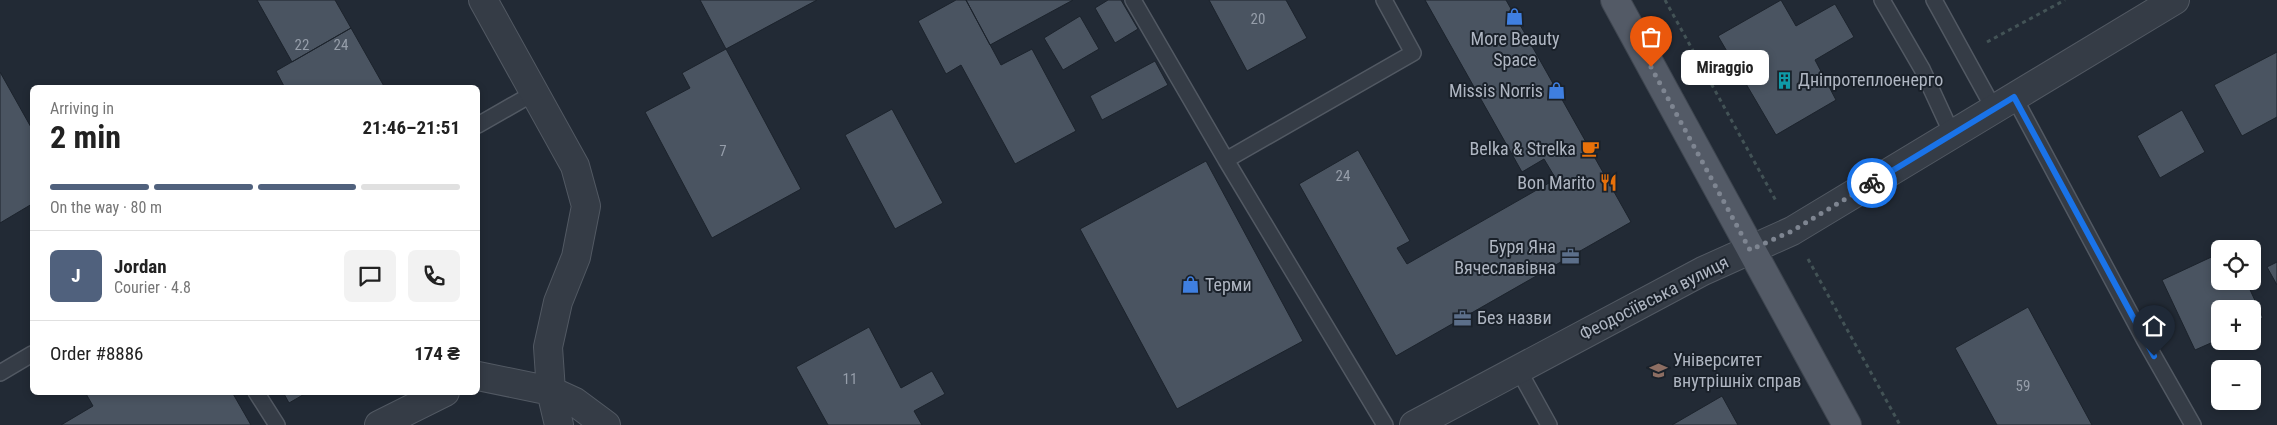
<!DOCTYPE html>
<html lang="en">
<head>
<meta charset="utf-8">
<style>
  body { margin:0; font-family:"Roboto Condensed",sans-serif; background:#f2f2f2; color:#222; height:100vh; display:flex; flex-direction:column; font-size:19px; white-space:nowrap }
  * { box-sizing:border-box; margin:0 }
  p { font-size:16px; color:#767676 }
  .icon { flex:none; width:28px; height:28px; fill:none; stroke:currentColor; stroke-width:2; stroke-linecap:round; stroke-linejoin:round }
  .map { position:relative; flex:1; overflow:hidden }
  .details { position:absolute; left:30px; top:85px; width:450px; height:310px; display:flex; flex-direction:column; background:#fff; border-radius:8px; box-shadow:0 2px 8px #0003 }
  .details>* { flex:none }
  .fabs { position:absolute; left:2211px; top:240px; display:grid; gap:10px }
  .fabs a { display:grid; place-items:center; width:50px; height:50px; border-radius:8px; background:#fff; box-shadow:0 2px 8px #0003; font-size:25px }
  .pin { position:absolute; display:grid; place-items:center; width:42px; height:42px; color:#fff; margin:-51px -21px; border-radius:50% 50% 50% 0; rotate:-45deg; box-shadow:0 0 5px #0007 }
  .pin .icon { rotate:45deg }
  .courier { position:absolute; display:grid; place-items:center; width:50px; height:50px; margin:-25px; border:4px solid #1a73e8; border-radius:50%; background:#fff; color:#222; box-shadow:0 1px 6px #0007 }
  .bubble { position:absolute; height:35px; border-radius:8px; background:#fff; box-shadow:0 2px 8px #0003; font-size:16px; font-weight:700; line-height:35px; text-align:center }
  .headline em { font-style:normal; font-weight:700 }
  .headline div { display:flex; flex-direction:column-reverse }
  .headline { display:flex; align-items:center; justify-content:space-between; height:85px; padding:0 20px }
  h1 { font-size:32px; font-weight:700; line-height:38px }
  .bar { display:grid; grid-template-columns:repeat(4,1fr); gap:8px 5px; align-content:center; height:60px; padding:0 20px }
  .bar i { height:6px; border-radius:4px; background:#e0e0e0 }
  .bar .current { background:#50617d }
  .bar p { grid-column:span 4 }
  .line { display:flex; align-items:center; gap:12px; padding:0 20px; border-top:1px solid #e0e0e0 }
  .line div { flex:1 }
  .round { display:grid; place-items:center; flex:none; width:52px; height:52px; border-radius:8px; background:#f2f2f2 }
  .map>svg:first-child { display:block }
  .building { fill:#4a5461; stroke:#1c232c }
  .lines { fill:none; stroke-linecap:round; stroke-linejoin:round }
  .lane-casing { stroke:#525963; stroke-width:18 }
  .street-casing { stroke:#525963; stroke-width:30 }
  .primary-casing { stroke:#3e454f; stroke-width:30 }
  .path { stroke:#435356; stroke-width:3; stroke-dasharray:4 4; stroke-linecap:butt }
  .lane { stroke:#353c46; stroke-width:15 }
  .street { stroke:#353c46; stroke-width:28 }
  .primary { stroke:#535a66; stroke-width:28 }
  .done { stroke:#7e8591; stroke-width:5; stroke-dasharray:0 9 }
  .route { stroke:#1a73e8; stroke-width:6 }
  .labels { text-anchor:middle; stroke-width:4; stroke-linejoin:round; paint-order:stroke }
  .number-label { font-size:15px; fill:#969eaa }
  .poi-label { font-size:18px; fill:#afb6c2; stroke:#1a212a; text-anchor:start }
  .street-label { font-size:18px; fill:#afb6c2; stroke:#1a212a }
</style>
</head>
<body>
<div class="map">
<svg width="2277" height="425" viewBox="0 0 2277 425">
  <rect width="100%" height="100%" fill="#222a35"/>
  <path class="building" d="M257,0H335L351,28L292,62Z
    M700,0H817L726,49Z
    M956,0H966L1001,65L1032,49L1076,131L1015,164L961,65L946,74L918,21Z
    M966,0H1073L990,45Z
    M1108,0H1121L1138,29L1115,43L1095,8Z
    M1209,0H1286L1307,38L1247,71Z
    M1425,0H1506L1631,222L1396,356L1299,184L1358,150L1410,241L1397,248L1407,264L1556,179L1544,159L1522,172Z
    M1781,0L1796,26L1835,4L1854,37L1815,60L1836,100L1776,135L1718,36Z
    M1080,16L1099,49L1063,70L1044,38Z
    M351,28L385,88H285L276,71Z
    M726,49L801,189L712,238L645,112L690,88L682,73Z
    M2277,52V117L2242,136L2214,85Z
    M1155,61L1168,85L1102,120L1090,96Z
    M0,72L32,129V204L0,223Z
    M892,109L943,203L895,229L845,135Z
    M2182,110L2205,152L2160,178L2137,136Z
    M1206,161L1303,341L1177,409L1080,229Z
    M2220,253V281H2246L2263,318L2252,323V309H2220V339L2195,350L2162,280Z
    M2277,262V285L2267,267Z
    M2028,307L2092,425H1997L1955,348Z
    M869,327L901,388L932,371L945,394L914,411L922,425H828L796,367Z
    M85,392H232L251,425H61L93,406Z
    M283,392H308L289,403Z
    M1722,396L1738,425H1672Z"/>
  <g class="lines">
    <defs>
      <path id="lane" d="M1133,0L1226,160
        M1384,0L1413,53L1226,160L1385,425
        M1882,0L1922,69L1952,134
        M1934,0L1994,109
        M2014,97L2144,339L2193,425
        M478,125L534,93
        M1518,369L1549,425
        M0,373L32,354
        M256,392L277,425"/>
      <path id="street" d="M483,0L575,166L586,206L576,257L558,302L548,347L551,391L559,425
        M478,376L551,391L575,402L606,425
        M379,425L445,392
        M1414,425L1703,271L1792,231L2175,0"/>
      <path id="primary" d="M1615,0L1847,425"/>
    </defs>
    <use href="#lane" class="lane-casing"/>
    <use href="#street" class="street-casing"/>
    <use href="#primary" class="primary-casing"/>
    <path class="path" d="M1665,0L1776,201
      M1987,42L2065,0
      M1808,259L1900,425"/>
    <use href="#lane" class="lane"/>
    <use href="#street" class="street"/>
    <use href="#primary" class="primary"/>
  </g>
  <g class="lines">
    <path class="done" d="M1651,67L1750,250L1792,231L1872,183"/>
    <path class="route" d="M1872,183L2014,97L2154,356"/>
  </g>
  <defs>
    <symbol id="shop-bare" viewBox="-9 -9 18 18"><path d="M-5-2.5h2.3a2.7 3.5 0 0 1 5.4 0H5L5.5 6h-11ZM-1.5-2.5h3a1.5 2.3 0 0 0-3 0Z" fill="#3f7fe0" stroke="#1a212a" stroke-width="2.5" paint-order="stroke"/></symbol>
    <symbol id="building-bare" viewBox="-9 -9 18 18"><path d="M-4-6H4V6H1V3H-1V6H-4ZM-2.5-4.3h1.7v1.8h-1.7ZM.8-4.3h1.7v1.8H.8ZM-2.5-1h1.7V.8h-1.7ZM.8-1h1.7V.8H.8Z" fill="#0f9aa8" stroke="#1a212a" stroke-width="2.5" paint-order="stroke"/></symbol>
    <symbol id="cafe-bare" viewBox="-9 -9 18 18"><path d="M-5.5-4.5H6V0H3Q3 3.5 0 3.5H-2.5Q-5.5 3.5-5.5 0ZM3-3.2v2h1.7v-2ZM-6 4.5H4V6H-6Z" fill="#e8710a" stroke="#1a212a" stroke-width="2.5" paint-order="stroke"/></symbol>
    <symbol id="restaurant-bare" viewBox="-9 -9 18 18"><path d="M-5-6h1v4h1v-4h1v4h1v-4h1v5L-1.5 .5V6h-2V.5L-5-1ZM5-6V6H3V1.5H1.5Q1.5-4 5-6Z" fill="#e8710a" stroke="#1a212a" stroke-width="2.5" paint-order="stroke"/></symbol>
    <symbol id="office-bare" viewBox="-9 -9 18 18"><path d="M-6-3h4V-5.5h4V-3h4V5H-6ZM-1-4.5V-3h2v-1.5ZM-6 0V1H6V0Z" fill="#5c6f8a" stroke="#1a212a" stroke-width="2.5" paint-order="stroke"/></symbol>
    <symbol id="university-bare" viewBox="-9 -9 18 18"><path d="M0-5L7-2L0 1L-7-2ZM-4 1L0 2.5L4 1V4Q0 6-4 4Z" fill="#8d6e63" stroke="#1a212a" stroke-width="2.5" paint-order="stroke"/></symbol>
  </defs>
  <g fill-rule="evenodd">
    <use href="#shop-bare" x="1502" y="4" width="25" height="25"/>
    <use href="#building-bare" x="1772" y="68" width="25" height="25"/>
    <use href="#shop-bare" x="1544" y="78" width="25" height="25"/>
    <use href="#cafe-bare" x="1578" y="136" width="25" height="25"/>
    <use href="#restaurant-bare" x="1596" y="170" width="25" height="25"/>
    <use href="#office-bare" x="1558" y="244" width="25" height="25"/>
    <use href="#shop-bare" x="1178" y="272" width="25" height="25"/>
    <use href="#office-bare" x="1450" y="306" width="25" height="25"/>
    <use href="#university-bare" x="1646" y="358" width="25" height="25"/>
  </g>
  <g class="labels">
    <g class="number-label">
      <text x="1258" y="24">20</text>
      <text x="302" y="50">22</text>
      <text x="341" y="50">24</text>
      <text x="723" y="156">7</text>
      <text x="1343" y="181">24</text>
      <text x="850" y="384">11</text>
      <text x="2023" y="391">59</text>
    </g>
    <g class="poi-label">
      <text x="1515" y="45" text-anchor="middle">More Beauty<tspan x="1515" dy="21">Space</tspan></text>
      <text x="1798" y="86">Дніпротеплоенерго</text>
      <text x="1543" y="97" text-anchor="end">Missis Norris</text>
      <text x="1576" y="155" text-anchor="end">Belka &amp; Strelka</text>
      <text x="1595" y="189" text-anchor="end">Bon Marito</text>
      <text x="1556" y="253" text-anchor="end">Буря Яна<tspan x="1556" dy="21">Вячеславівна</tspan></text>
      <text x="1205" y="291">Терми</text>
      <text x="1477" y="324">Без назви</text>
      <text x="1673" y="366">Університет<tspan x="1673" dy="21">внутрішніх справ</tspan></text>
    </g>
    <g class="street-label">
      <text transform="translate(1654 298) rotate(-27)" y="6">Феодосіївська вулиця</text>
    </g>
  </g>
</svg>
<div class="fabs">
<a><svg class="icon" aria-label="locate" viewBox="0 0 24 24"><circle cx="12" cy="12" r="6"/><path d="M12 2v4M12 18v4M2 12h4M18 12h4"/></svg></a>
<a>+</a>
<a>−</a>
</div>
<div class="pin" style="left:1651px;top:67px;background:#ea580c"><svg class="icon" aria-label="bag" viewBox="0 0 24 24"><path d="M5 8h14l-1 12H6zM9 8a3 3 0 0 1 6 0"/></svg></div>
<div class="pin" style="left:2154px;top:356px;background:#1f2937"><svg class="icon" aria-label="home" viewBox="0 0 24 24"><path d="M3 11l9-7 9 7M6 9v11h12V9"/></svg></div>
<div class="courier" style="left:1872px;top:183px"><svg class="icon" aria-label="bike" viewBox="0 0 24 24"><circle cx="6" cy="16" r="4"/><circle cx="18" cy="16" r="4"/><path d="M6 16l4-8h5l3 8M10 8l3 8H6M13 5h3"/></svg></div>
<div class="bubble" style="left:1681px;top:50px;width:88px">Miraggio</div>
<section class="details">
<div class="headline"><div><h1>2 min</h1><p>Arriving in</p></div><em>21:46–21:51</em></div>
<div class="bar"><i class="current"></i><i class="current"></i><i class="current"></i><i></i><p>On the way · 80 m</p></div>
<div class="line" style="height:90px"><b class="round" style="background:#50617d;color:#fff">J</b><div><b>Jordan</b><p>Courier · 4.8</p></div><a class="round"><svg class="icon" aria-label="chat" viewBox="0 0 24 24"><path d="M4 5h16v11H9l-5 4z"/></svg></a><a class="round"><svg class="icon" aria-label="phone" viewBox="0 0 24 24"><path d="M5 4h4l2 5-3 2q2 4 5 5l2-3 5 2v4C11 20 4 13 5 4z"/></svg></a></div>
<div class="line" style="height:65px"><div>Order #8886</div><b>174 ₴</b></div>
</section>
</div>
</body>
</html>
